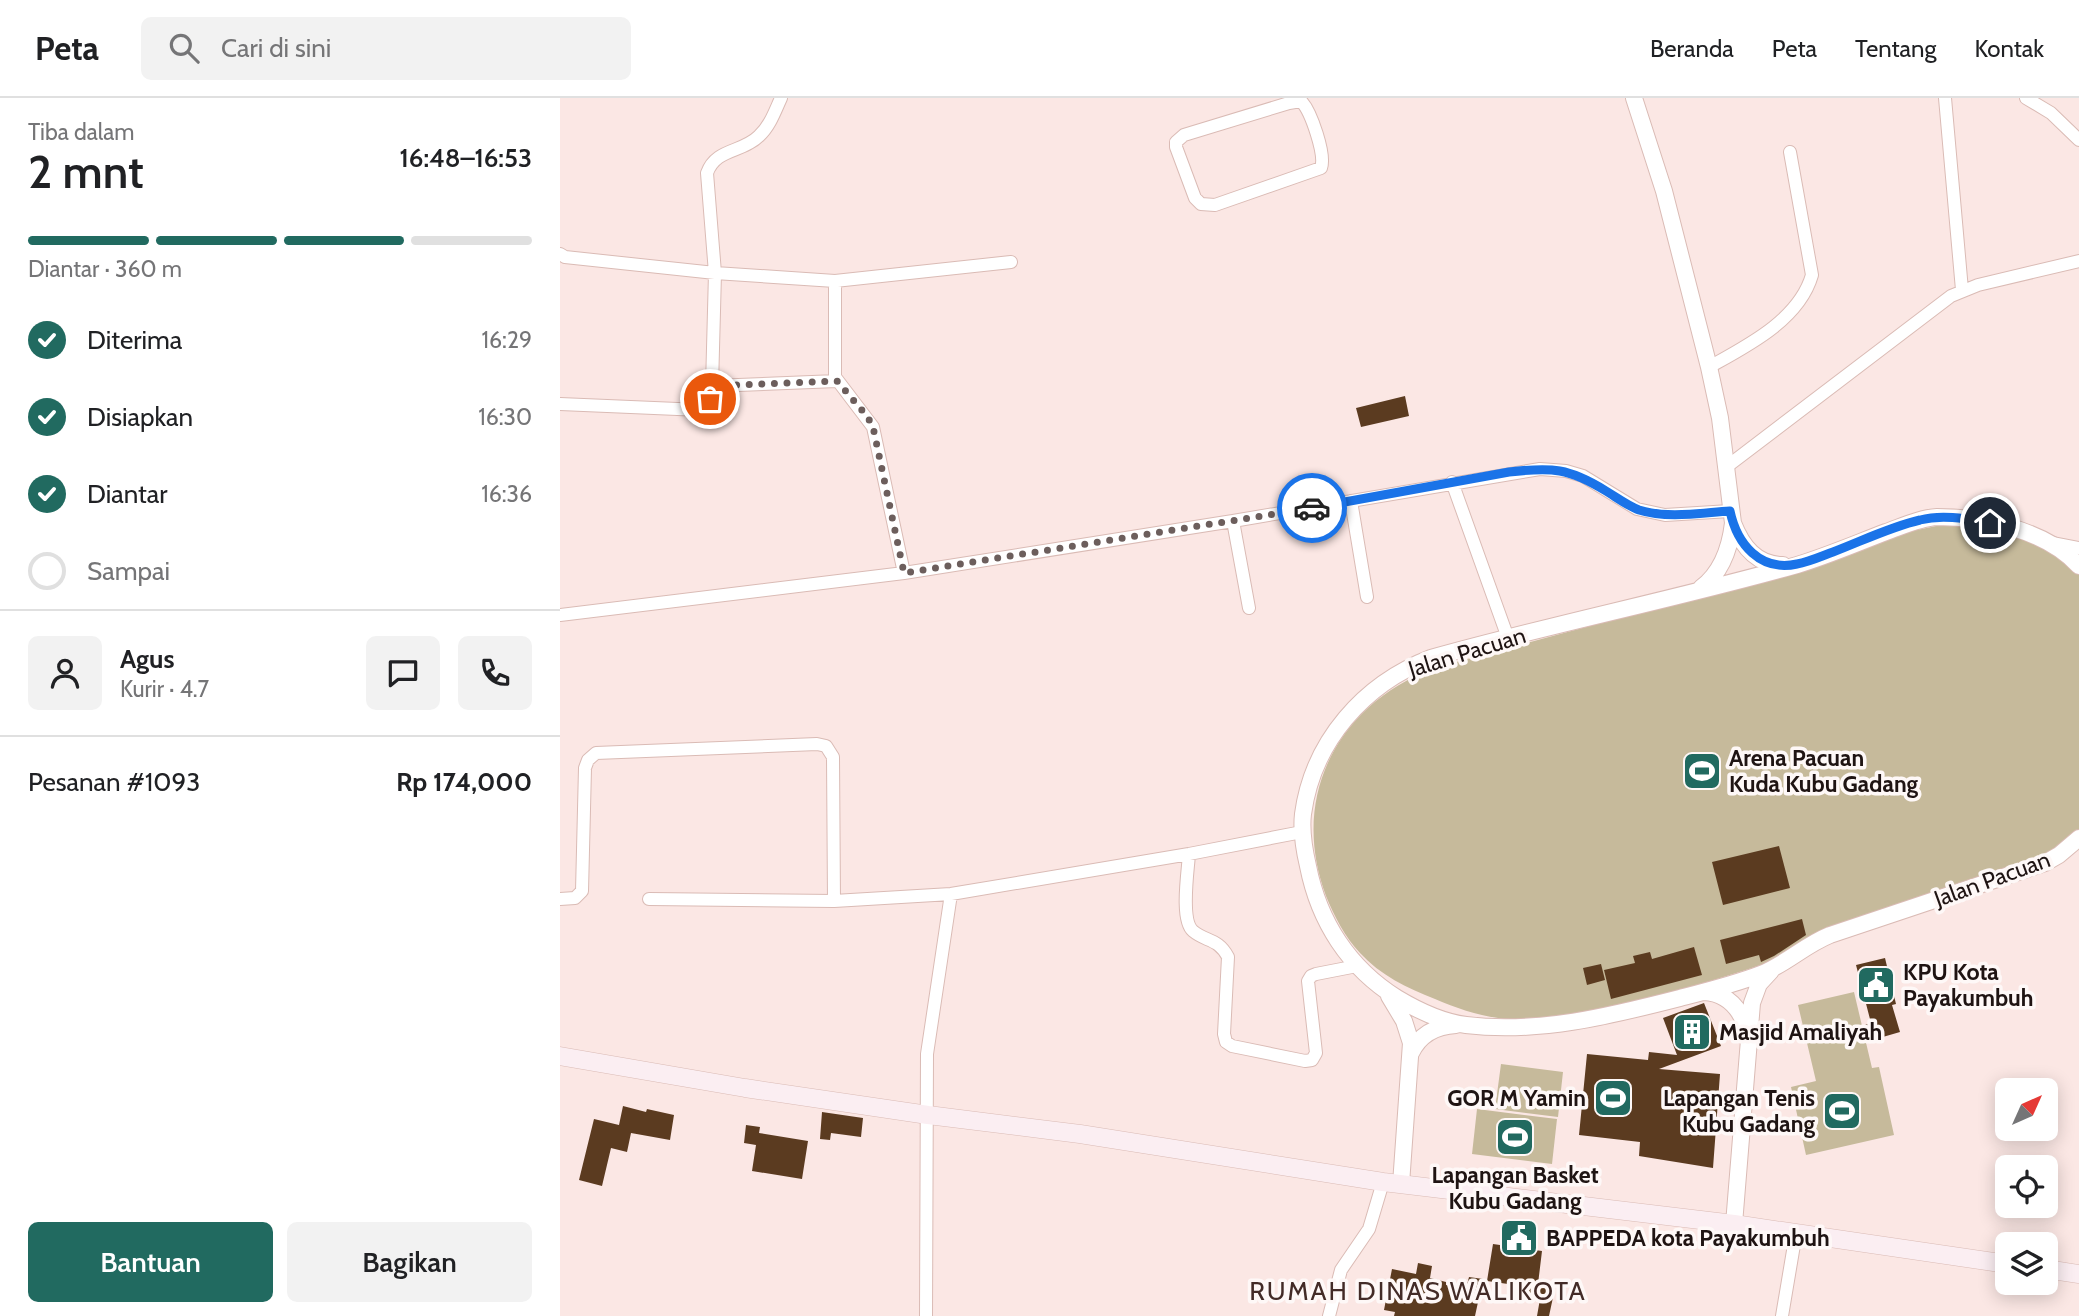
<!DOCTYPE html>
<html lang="id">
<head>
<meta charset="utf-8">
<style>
  body { margin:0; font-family:Cabin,sans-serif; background:#f2f2f2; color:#202124; height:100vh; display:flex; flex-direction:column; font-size:26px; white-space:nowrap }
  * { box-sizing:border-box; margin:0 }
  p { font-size:23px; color:#757577 }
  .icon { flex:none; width:38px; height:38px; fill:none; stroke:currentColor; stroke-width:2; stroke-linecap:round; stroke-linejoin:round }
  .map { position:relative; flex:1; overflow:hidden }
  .sheet { display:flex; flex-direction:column; background:#fff; width:560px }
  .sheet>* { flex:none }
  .needle { width:46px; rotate:45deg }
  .buttons { position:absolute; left:1435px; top:980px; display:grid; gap:14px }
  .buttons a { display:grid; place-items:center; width:63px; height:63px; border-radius:10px; background:#fff; box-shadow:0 4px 18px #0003; font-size:35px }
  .pin { position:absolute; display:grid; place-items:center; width:60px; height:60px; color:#fff; margin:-30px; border:4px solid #fff; border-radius:50%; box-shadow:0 2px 7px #0007 }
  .courier { position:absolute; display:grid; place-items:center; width:70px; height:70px; margin:-35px; border:5px solid #1a73e8; border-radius:50%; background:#fff; color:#222; box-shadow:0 2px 9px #0007 }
  .summary em { font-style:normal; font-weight:600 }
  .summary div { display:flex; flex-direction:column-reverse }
  .summary { display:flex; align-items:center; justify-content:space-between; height:119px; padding:0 28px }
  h1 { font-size:46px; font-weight:600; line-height:52px }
  .bar { display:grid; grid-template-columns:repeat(4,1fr); gap:10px 7px; align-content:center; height:84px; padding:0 28px }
  .bar i { height:9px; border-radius:5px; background:#e0e0e0 }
  .bar .selected { background:#216a60 }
  .bar p { grid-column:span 4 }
  .line { display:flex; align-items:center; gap:18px; padding:0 28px; border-top:2px solid #e0e0e0 }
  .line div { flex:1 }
  .round { display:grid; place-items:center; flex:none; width:74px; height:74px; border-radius:10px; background:#f2f2f2 }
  ol { padding:0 28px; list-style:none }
  li { display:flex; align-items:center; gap:21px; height:77px }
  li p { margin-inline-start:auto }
  li .icon { padding:7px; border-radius:50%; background:#216a60; color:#fff; stroke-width:4 }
  li:last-child { color:#757577 }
  li i { width:38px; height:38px; border:4px solid #e0e0e0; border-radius:50% }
  .button { display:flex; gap:14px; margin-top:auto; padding:14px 28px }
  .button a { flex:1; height:80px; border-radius:10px; background:#216a60; color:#fff; font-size:28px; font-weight:600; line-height:80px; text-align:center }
  .button a+a { background:#f2f2f2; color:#202124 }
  header { display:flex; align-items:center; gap:42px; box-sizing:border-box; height:98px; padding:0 35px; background:#fff; border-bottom:2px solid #e0e0e0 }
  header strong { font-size:33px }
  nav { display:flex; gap:38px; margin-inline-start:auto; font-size:24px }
  .search { width:490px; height:63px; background:#f2f2f2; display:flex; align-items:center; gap:18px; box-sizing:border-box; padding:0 24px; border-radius:10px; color:#757577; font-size:26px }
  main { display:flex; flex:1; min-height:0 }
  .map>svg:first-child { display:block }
  .green { fill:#c6ba9b }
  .building { fill:#5b3b20 }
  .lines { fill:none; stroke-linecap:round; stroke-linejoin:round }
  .minor-casing { stroke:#dabbb5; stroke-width:14 }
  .tertiary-casing { stroke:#dabbb5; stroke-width:18 }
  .secondary-casing { stroke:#dabbb5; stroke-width:19 }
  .minor { stroke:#fff; stroke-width:12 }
  .tertiary { stroke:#fff; stroke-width:16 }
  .secondary { stroke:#fbeef2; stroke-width:18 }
  .done { stroke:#6c5e5c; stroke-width:7; stroke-dasharray:0 12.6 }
  .route { stroke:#1a73e8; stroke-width:9 }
  .labels { text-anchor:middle; stroke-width:7; stroke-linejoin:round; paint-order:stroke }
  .street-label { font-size:23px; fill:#1f1413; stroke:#fef8f7 }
  .poi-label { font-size:23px; font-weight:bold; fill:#1f1413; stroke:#fef8f7; text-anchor:start }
  .quarter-label { font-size:26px; letter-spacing:2px; fill:#432b27; stroke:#fef8f7 }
</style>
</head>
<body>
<header>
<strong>Peta</strong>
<div class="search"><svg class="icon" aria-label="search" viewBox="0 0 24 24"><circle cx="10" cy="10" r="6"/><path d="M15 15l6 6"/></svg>Cari di sini</div>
<nav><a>Beranda</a><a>Peta</a><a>Tentang</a><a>Kontak</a></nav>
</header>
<main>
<section class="sheet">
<div class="summary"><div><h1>2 mnt</h1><p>Tiba dalam</p></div><em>16:48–16:53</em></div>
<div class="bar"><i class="selected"></i><i class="selected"></i><i class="selected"></i><i></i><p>Diantar · 360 m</p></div>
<ol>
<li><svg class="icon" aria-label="check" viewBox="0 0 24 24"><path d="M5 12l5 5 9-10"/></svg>Diterima<p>16:29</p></li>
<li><svg class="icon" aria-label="check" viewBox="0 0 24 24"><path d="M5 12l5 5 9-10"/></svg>Disiapkan<p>16:30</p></li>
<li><svg class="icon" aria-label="check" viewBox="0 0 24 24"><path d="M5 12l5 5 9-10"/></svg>Diantar<p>16:36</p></li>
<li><i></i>Sampai</li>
</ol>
<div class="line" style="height:126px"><a class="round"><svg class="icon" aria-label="person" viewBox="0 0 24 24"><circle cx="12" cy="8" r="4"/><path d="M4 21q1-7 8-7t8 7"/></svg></a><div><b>Agus</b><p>Kurir · 4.7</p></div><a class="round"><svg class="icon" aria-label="chat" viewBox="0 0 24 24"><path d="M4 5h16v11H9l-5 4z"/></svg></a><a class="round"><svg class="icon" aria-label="phone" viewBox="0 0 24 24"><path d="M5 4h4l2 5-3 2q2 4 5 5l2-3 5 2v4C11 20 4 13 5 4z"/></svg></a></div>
<div class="line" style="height:91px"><div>Pesanan #1093</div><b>Rp 174,000</b></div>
<div class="button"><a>Bantuan</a><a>Bagikan</a></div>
</section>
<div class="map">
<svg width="1519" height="1218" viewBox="0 0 1519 1218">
  <rect width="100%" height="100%" fill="#fbe7e4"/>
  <path class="green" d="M1381,427C1429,426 1487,439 1519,477V738L1510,748C1372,802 1235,863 1092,899C1049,910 994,923 950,921C924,920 899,911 875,901C847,890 820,877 800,855C785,839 774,818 766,798C729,699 777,607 874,570L1237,472L1342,435Z
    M1294,894L1312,970L1319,969L1334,1037L1246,1057L1231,989L1256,983L1238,907Z
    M941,966L1003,974L998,1019L935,1011Z
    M917,1011L997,1021L992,1066L912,1056Z"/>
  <path class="building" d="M845,298L849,318L801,329L796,310Z
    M1219,748L1230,790L1163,807L1152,764Z
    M1242,821L1246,837L1214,858L1201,864L1199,857L1166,866L1160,842Z
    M1134,849L1142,877L1051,901L1044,872L1075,865L1073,858L1090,854L1092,861Z
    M1325,860L1336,906L1332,907L1340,934L1309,943L1305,927L1311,925L1296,867Z
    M1041,866L1045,882L1027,887L1023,870Z
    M1144,905L1161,948L1099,971L1160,976L1153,1070L1079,1058L1080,1044L1019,1037L1027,956L1088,962L1089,954L1117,957L1103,920Z
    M63,1008L86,1014L87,1011L114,1017L110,1042L71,1035L67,1054L51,1050L42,1088L19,1082L34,1021L59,1027Z
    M262,1014L303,1020L301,1039L271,1035L270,1042L260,1041Z
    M186,1027L200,1029L199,1035L248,1043L242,1081L192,1073L196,1047L184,1045Z
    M933,1146L982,1153L978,1186L995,1190L989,1218H977L980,1201L960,1199L962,1188L927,1183Z
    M858,1165L872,1168L870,1180L886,1184V1187L906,1191L909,1179L923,1181L915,1218H834L835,1214L824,1212L832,1171L856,1176Z"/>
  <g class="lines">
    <defs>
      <path id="minor" d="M1385,0L1402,192
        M1466,0L1491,15L1519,42
        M741,3C751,13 766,57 761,70L655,107L641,106L635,100L616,49V44L624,37L729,5Z
        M0,156L5,159L155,175L275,183V279L313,329L344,475
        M275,183L451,164
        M1149,269C1187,248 1239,222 1252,177L1230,54
        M152,288L277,283
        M0,306L141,312L149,306L152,288L155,175L147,75C156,50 182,55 199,38C210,28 215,13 221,0
        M1165,370L1391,198L1418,187L1519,163
        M892,384L948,540
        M791,403L807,499
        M673,423L689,510
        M1492,445L1519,450
        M0,517L344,475L673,423L980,371L1006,373L1023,378L1077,411L1105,417L1170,413
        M629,756C628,773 620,822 633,833C646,844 658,840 668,859L664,936L666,944L672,948L745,963L752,962L756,955L748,883L751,878L756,876L797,868
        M0,801L15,800L22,793L25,670L28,662L36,655L257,646L266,648L273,659L274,803L391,796L629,756L742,734
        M89,801L274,803
        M366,1218L367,956L391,796
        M769,1218L781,1172L809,1131L823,1084
        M1222,1218L1236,1135"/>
      <path id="tertiary" d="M1074,0L1104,93L1149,269L1160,320L1173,425C1182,448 1196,467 1223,467
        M1519,468C1486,432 1425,419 1377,419C1360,420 1343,428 1326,434C1297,445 1267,458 1237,467C1116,501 992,526 871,560C804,586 753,643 743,716C741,733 744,751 748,768C759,824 789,870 837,900C857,912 882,924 906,927C978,936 1050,918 1120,900C1147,893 1175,886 1201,876C1226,866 1245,847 1270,837L1485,765L1499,757L1519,740
        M1141,490C1161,475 1170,450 1173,425
        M1144,894C1167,895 1180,910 1187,931
        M829,898L844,923L851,945L841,1086
        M851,955C860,936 876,928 896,927
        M1174,1126L1192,905L1199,886L1211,873"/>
      <path id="secondary" d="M0,958L185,990L368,1017L520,1036L823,1084L1174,1126L1447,1166
        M1486,1171L1519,1176"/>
    </defs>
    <use href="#minor" class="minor-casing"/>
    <use href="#tertiary" class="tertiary-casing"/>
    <use href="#secondary" class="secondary-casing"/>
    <use href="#minor" class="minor"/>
    <use href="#tertiary" class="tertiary"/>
    <use href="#secondary" class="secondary"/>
  </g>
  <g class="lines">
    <path class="done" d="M150,301L152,288L277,283L307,318L313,329L344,475L752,410"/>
    <path class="route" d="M752,410L949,374C992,369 1009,370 1046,393C1056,399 1068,408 1079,412C1108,421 1140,415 1170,413C1177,446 1200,474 1237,466C1249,464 1262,458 1273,454C1302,443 1330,429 1360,422C1383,416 1407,421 1430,425"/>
  </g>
  <defs>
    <symbol id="stadium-square" viewBox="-11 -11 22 22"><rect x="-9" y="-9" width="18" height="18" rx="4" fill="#216a60" stroke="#fef8f7"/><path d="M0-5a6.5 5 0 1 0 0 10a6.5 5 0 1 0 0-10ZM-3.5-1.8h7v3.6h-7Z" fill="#fff"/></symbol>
    <symbol id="civic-square" viewBox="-11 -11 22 22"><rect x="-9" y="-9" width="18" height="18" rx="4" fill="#216a60" stroke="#fef8f7"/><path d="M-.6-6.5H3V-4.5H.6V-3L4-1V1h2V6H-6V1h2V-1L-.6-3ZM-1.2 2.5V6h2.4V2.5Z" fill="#fff"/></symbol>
    <symbol id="building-square" viewBox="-11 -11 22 22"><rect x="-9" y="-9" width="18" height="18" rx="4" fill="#216a60" stroke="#fef8f7"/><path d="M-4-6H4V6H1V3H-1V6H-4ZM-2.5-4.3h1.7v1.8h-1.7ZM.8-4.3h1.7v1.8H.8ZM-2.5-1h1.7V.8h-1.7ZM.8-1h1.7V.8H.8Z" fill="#fff"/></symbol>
  </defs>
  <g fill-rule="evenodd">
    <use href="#stadium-square" x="1120" y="651" width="44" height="44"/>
    <use href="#civic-square" x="1294" y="865" width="44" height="44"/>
    <use href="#building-square" x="1110" y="912" width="44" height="44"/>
    <use href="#stadium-square" x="1031" y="978" width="44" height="44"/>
    <use href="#stadium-square" x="1260" y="991" width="44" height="44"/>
    <use href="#stadium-square" x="933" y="1017" width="44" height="44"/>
    <use href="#civic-square" x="937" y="1118" width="44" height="44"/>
  </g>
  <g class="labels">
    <g class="street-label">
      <text transform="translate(907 554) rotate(-17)" y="8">Jalan Pacuan</text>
      <text transform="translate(1432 781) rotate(-20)" y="8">Jalan Pacuan</text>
    </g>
    <g class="poi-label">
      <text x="1169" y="668">Arena Pacuan<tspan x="1169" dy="26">Kuda Kubu Gadang</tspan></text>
      <text x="1343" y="882">KPU Kota<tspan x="1343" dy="26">Payakumbuh</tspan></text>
      <text x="1159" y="942">Masjid Amaliyah</text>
      <text x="1026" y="1008" text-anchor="end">GOR M Yamin</text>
      <text x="1255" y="1008" text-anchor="end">Lapangan Tenis<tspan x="1255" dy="26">Kubu Gadang</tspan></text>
      <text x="955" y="1085" text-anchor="middle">Lapangan Basket<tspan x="955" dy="26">Kubu Gadang</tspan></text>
      <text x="986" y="1148">BAPPEDA kota Payakumbuh</text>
    </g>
    <g class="quarter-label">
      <text x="858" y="1202">RUMAH DINAS WALIKOTA</text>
    </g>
  </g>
</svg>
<div class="buttons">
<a><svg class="needle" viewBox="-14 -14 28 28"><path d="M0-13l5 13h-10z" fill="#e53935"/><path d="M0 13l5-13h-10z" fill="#757577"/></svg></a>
<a><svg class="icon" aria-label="locate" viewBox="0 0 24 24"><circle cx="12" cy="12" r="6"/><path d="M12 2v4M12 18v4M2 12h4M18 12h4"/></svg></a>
<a><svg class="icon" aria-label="layers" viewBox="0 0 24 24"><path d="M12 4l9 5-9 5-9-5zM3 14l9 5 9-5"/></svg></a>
</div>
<div class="pin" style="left:150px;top:301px;background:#ea580c"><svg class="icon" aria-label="bag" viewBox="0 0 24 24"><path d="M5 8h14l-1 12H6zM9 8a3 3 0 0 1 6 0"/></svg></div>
<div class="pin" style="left:1430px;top:425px;background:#1f2937"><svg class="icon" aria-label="home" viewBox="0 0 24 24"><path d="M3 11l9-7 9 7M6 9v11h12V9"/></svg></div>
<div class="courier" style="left:752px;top:410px"><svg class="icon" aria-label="car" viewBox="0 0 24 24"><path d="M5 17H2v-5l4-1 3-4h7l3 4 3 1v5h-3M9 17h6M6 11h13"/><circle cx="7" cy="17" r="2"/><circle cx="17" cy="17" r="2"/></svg></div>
</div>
</main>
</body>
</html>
